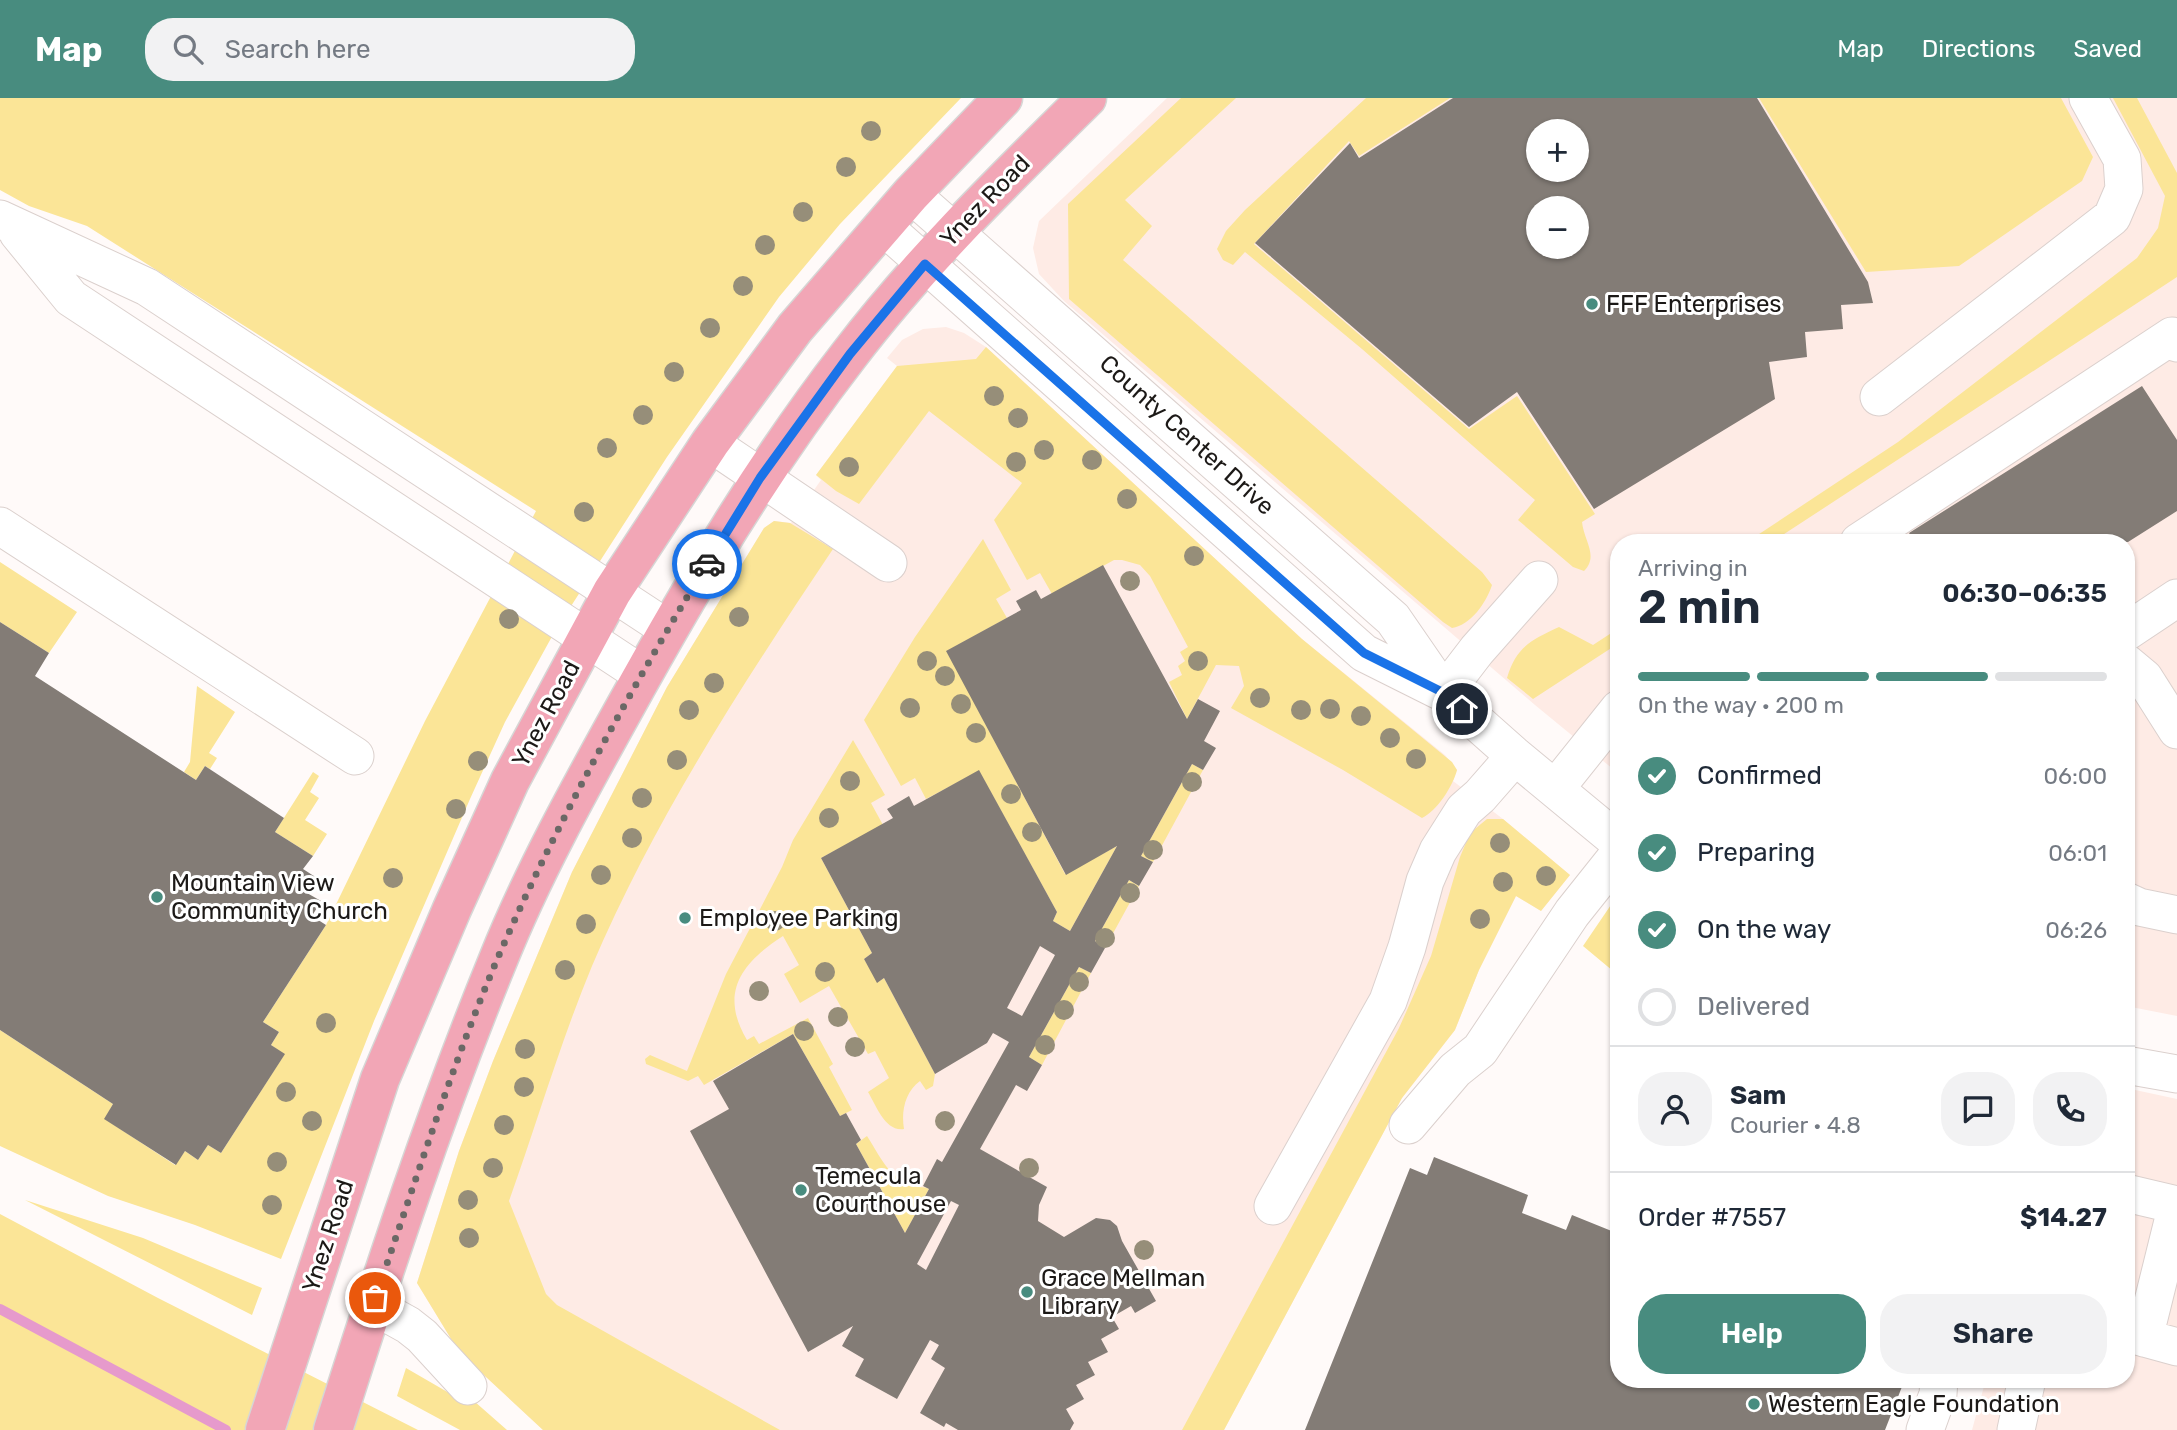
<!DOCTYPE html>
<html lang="en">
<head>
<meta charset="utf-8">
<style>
  body { margin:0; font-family:Rubik,sans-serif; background:#f2f2f3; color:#1f2937; height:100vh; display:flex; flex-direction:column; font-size:26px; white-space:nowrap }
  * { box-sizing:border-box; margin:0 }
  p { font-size:23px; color:#747a83 }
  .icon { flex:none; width:38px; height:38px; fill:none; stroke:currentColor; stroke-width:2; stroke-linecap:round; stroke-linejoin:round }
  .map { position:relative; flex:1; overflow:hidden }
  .details { position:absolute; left:1610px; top:436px; width:525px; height:854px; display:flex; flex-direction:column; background:#fff; border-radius:28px; box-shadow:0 2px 5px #0004 }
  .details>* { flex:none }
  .fabs { position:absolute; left:1526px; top:21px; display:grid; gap:14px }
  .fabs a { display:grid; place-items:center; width:63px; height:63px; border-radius:50%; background:#fff; box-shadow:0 2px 5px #0004; font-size:35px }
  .pin { position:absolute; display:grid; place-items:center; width:60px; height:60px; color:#fff; margin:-30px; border:4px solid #fff; border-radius:50%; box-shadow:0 2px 7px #0007 }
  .courier { position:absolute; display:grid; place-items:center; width:70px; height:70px; margin:-35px; border:5px solid #1a73e8; border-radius:50%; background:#fff; color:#222; box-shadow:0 2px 9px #0007 }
  .overview em { font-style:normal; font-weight:600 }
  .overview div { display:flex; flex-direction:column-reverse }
  .overview { display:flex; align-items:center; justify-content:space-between; height:119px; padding:0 28px }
  h1 { font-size:46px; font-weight:600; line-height:52px }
  .bar { display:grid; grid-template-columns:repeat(4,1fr); gap:10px 7px; align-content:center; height:84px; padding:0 28px }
  .bar i { height:9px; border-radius:5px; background:#e0e1e3 }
  .bar .selected { background:#488c7f }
  .bar p { grid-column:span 4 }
  .line { display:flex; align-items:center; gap:18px; padding:0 28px; border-top:2px solid #e0e1e3 }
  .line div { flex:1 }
  .round { display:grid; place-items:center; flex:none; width:74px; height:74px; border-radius:28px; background:#f2f2f3 }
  ol { padding:0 28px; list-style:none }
  li { display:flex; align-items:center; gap:21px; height:77px }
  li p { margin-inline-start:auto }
  li .icon { padding:7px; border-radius:50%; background:#488c7f; color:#fff; stroke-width:4 }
  li:last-child { color:#747a83 }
  li i { width:38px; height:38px; border:4px solid #e0e1e3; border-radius:50% }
  .action { display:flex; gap:14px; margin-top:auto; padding:14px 28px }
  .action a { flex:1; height:80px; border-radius:28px; background:#488c7f; color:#fff; font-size:28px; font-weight:600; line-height:80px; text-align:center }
  .action a+a { background:#f2f2f3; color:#1f2937 }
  header { display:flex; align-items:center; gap:42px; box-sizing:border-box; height:98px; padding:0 35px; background:#488c7f; color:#fff }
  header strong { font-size:33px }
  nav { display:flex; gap:38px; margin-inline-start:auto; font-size:24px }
  .search { width:490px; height:63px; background:#f2f2f3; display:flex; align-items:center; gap:18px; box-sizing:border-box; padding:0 24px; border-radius:28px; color:#747a83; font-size:26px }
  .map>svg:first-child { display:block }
  .built { fill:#feebe5; fill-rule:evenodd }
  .green { fill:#fbe597 }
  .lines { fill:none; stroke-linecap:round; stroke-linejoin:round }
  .stream { stroke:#e69acc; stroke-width:10 }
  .building { fill:#837c76; fill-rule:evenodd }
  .minor-casing { stroke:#dbd0cd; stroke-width:39 }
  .major-casing { stroke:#d6d6d5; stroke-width:41 }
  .minor { stroke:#fff; stroke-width:37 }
  .major { stroke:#f2a6b6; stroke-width:38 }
  .tree { fill:#968e79 }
  .done { stroke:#6b6866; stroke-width:7; stroke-dasharray:0 12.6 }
  .route { stroke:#1a73e8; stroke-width:9 }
  .poi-dot { fill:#488c7f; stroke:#fff; stroke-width:2.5 }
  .labels { text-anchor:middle; stroke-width:6; stroke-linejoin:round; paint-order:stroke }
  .street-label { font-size:24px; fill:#1c1917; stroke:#fff }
  .poi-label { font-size:24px; fill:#1c1917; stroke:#fff; text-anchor:start }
</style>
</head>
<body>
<header>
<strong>Map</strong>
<div class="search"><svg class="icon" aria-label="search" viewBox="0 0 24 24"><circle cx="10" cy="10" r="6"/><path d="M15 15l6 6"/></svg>Search here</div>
<nav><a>Map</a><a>Directions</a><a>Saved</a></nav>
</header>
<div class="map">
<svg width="2177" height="1332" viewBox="0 0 2177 1332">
  <rect width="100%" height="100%" fill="#fffaf9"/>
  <path class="built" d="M1167,0H2177V918L2126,908V444H1619V676L1535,607L1064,203L1039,176L1033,150L1039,123ZM1538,33H1577V72H1538ZM1538,110H1577V149H1538Z
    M946,229L964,235L986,249L1302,541L1445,657L1457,672L1453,683L1503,721L1570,777L1541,813L1516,798L1479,872L1455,932L1402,1000L1224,1332H543L459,1254L417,1185L459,1053L493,963L572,774L667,589L764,430L774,423L791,425L821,382L816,377L897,268L887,260L902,242L923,231Z
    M2126,990L2177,1001V1332H1972L1986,1281H2126Z"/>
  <path class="green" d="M0,0H961L840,126L779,199L667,359L555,533L505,624L470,701L374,923L281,1161L195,1127L108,1098L0,1048V932L113,1006L105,1021L175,1067L185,1053L198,1062L208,1047L221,1055L284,957L271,947L279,934L263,924L326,827L425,623L536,413L87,128L29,108L0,92Z
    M1181,0H1236L1125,102L1152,128L1123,162L1482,474L1492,487C1486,505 1471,527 1452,530L1443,524L1069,201L1068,106Z
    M1366,0H1450L1359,58L1349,43L1254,146L1469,331L1517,298L1595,416L1582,424C1584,443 1599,458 1584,473L1573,469L1518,422L1535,402L1362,251L1245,154L1233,167L1223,162L1217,151L1226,133L1245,112Z
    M1759,0H2061L2093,59L2082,83L1959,168L1866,174Z
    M2113,0H2137L2177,75V179L1772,444H1747L1898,344L2137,160L2158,130L2165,98Z
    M986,249L1302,541L1452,664L1457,672C1453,688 1437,713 1422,720L1343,672L1231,610L1244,588L1239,568L1216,567L1187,621L1169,584L1182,577L1178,568L1185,563L1180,554L1188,549L1150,478L1140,467L1122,462H1114L1052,496L1040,475L1027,482L994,422L1022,385L929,313L859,406L836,393L816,377L897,268L976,261Z
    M774,423L790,425L833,451C744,584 655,720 592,868C560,945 537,1025 509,1103L546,1196L557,1207L780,1332H543L459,1254L417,1185L459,1053L493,963L572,774L667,589L764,430Z
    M983,441L1011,492L996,501L1007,520L947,553L1065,776L1117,748L1070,833L1053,823L1057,814L979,673L926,701L915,680L901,688L864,622L915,539Z
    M0,464L77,514L49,555L0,524Z
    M1559,529L1593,547L1619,530V545L1533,601L1507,580C1516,549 1531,542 1559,529Z
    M197,588L235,614L209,655L217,660L210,671L205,668L196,682L184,674L190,664Z
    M853,642L885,697L871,705L883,727L821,760L872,855L864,861L878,884L884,880L935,976L933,988L926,992L920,983C905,994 901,1013 904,1031C885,1034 876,1007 868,994L889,980L875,953L868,956L829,888L800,905L784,876L799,867L783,838C741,865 719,895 747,942L754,938L759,946L808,920L833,966L829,969L852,1012L840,1018L793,936L704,987L698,978L688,983L646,966L645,961L650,957L687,973L726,876L782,769L793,742Z
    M1192,666L1203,672L1153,764L1141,758Z
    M313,674L319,678L310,694L319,700L305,722L327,736L313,758L275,734Z
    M1487,721H1503L1570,777L1541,813L1516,798L1479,872L1455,932L1402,1000L1224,1332H1182L1399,930L1431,858L1460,759L1470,735Z
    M1129,782L1139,788L1105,850L1095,843Z
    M1617,798L1619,799V878L1583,848Z
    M1079,869L1091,875L1042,967L1029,959Z
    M867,1038C880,1058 888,1079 913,1088C919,1090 923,1088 929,1091L905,1135L856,1046Z
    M25,1102L143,1140L262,1190L252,1217Z
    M0,1116L158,1200L418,1332H0Z
    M406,1270L463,1303L466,1296L507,1332H460L397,1298Z"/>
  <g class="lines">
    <path class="stream" d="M0,1211L226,1332"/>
  </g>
  <path class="building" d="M1453,0H1757L1868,184L1873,205L1841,207L1843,231L1805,234L1807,259L1769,264L1775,301L1594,411L1517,294L1469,329L1255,145L1350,45L1359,60ZM1538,33H1577V72H1538ZM1538,110H1577V149H1538Z
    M2142,288L2177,342V413L2128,444H1915L1909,435Z
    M1103,467L1187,621L1198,601L1220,613L1204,643L1216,650L1203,672L1192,666L1141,758L1153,764L1139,788L1129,782L1095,843L1105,850L1091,875L1079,869L1029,959L1042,967L1027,993L1016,987L980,1051L1047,1089L1039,1107L1038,1123L1064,1139L1096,1120L1110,1122L1117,1128L1122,1143L1156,1203L1135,1215L1131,1208L1112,1219L1119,1231L1101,1241L1108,1254L1088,1264L1095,1277L1076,1287L1084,1301L1066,1311L1074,1325L1070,1332H958L946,1325L944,1329L920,1315L945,1270L931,1261L939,1247L930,1242L897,1301L855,1278L864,1261L842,1248L853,1228L808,1254L690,1033L729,1011L713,983L793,936L840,1018L846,1015L861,1042L856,1046L905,1135L929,1091L923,1088L937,1061L942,1064L1009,944L993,935L987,945L935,976L884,880L877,885L864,861L872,855L821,760L893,720L887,711L909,698L914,708L979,672L1057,814L1053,823L1070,833L1117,748L1066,777L946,553L1021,512L1016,503L1036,492L1041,501ZM1040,848L1055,857L1022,918L1007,910ZM951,1103L959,1107L926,1172L917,1166Z
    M0,524L49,555L35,578L196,682L205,668L284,720L275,734L313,758L303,771L317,780L307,795L321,803L312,818L326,827L263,924L279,934L271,947L285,956L221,1055L208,1047L198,1062L185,1053L176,1067L104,1021L113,1006L0,932Z
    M1434,1059L1528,1097L1522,1115L1566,1132L1572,1117L1619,1136V1281H1905L1885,1332H1305L1410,1070L1427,1077Z"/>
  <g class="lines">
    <defs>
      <path id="minor" d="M911,96L1393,521L1444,595L1515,658L1619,744
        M0,121L147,189L668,531
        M883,128L1364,555L1440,593
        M18,135L71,200L643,577
        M1879,299L2112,119L2124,91L2122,61L2088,0
        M710,345L888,465
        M0,428L355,658
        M1859,444L2172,238L2177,245
        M2126,534L2177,500
        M2126,565L2144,580L2177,632
        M1444,595L1477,552L1539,482
        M1555,691L1619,611
        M2126,803L2139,809L2177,817
        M2126,967L2177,976
        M1408,1027L1455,972L1480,952L1572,815L1619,756
        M2126,1095L2177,1107L2144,1240
        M1273,1108L1388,903L1407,849L1425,783L1438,753L1464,712L1480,698L1515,658
        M372,1207L408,1227L422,1238L468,1288
        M2126,1235L2177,1249
        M1925,1332L1938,1296L1939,1281
        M2016,1332L2027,1281"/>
      <path id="major" d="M265,1332L380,981L452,811L510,683L612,494L710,345L795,230L911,96L1003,0
        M333,1332C383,1174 435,1016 498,862C532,777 579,692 624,611C692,488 763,368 849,257C920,164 1004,82 1087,0"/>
    </defs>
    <use href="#minor" class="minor-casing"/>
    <use href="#major" class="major-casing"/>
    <use href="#minor" class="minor"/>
    <use href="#major" class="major"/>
  </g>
  <g class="tree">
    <circle cx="871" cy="33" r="10"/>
    <circle cx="846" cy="69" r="10"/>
    <circle cx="803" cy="114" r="10"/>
    <circle cx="765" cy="147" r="10"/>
    <circle cx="743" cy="188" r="10"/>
    <circle cx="710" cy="230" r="10"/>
    <circle cx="674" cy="274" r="10"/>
    <circle cx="994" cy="298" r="10"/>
    <circle cx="643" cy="317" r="10"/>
    <circle cx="1018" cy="320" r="10"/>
    <circle cx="607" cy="350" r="10"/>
    <circle cx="1044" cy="352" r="10"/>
    <circle cx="1092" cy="362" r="10"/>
    <circle cx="1016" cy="364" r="10"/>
    <circle cx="849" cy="369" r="10"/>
    <circle cx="1127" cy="401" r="10"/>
    <circle cx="584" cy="414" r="10"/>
    <circle cx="1194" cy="458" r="10"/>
    <circle cx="1130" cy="483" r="10"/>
    <circle cx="739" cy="519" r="10"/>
    <circle cx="509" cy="521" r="10"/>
    <circle cx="927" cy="563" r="10"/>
    <circle cx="1198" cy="563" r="10"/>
    <circle cx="945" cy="578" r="10"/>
    <circle cx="714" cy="585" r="10"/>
    <circle cx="1260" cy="600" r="10"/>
    <circle cx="961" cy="606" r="10"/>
    <circle cx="910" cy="610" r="10"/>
    <circle cx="1330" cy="611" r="10"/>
    <circle cx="689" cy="612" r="10"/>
    <circle cx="1301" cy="612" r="10"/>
    <circle cx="1361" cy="618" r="10"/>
    <circle cx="976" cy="635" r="10"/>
    <circle cx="1390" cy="640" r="10"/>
    <circle cx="1416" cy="661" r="10"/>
    <circle cx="677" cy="662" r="10"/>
    <circle cx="478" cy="663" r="10"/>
    <circle cx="850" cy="683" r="10"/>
    <circle cx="1192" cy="684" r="10"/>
    <circle cx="1011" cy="696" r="10"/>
    <circle cx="642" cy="700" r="10"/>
    <circle cx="456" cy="711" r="10"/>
    <circle cx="829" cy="720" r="10"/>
    <circle cx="1032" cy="734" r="10"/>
    <circle cx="632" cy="740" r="10"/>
    <circle cx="1500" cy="745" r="10"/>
    <circle cx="1153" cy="752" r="10"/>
    <circle cx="601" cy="777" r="10"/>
    <circle cx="1546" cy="778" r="10"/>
    <circle cx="393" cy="780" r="10"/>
    <circle cx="1503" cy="784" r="10"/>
    <circle cx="1130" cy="795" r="10"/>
    <circle cx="1480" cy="821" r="10"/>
    <circle cx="775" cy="823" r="10"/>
    <circle cx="586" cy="826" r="10"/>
    <circle cx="1105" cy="840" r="10"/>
    <circle cx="565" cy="872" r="10"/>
    <circle cx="825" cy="874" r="10"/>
    <circle cx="1079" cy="884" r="10"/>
    <circle cx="759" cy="893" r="10"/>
    <circle cx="1064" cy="912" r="10"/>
    <circle cx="838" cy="919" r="10"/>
    <circle cx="326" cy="925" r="10"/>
    <circle cx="804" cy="933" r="10"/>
    <circle cx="1045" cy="947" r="10"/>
    <circle cx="855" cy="949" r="10"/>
    <circle cx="525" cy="951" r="10"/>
    <circle cx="524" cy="989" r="10"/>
    <circle cx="286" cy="994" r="10"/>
    <circle cx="312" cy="1023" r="10"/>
    <circle cx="945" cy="1023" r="10"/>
    <circle cx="504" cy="1027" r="10"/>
    <circle cx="277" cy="1064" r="10"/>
    <circle cx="493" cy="1070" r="10"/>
    <circle cx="1029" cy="1070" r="10"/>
    <circle cx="468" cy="1102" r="10"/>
    <circle cx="272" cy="1107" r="10"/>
    <circle cx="469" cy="1140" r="10"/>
    <circle cx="1144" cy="1152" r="10"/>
  </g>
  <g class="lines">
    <path class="done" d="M375,1200C415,1086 451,969 499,857C558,722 631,591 707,466"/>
    <path class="route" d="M707,466L760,380L850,256L925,166L1364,555L1444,595L1462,611"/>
  </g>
  <g class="poi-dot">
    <circle cx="1592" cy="206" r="7"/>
    <circle cx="157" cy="799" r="7"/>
    <circle cx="685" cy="820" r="7"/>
    <circle cx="801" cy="1092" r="7"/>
    <circle cx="1027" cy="1194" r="7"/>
    <circle cx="1754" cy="1306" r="7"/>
  </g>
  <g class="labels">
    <g class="street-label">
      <text transform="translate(985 103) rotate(-46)" y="8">Ynez Road</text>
      <text transform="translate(1187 337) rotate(42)" y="8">County Center Drive</text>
      <text transform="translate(546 616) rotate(-62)" y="8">Ynez Road</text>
      <text transform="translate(328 1138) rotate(-72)" y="8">Ynez Road</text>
    </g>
    <g class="poi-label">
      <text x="1606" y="214">FFF Enterprises</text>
      <text x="171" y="793">Mountain View<tspan x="171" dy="28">Community Church</tspan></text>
      <text x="699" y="828">Employee Parking</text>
      <text x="815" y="1086">Temecula<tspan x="815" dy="28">Courthouse</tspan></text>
      <text x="1041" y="1188">Grace Mellman<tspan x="1041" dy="28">Library</tspan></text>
      <text x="1768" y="1314">Western Eagle Foundation</text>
    </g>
  </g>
</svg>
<div class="fabs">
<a>+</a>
<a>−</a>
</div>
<div class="pin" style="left:375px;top:1200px;background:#ea580c"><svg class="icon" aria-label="bag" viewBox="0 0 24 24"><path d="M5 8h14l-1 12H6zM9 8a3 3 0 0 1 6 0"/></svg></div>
<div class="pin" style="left:1462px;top:611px;background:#1f2937"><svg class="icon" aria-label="home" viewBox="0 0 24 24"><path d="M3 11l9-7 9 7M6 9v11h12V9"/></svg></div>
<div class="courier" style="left:707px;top:466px"><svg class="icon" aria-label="car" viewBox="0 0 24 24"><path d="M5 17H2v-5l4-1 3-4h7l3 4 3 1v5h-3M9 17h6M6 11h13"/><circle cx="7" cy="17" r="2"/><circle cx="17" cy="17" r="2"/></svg></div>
<section class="details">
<div class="overview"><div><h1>2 min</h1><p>Arriving in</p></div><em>06:30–06:35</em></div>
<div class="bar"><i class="selected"></i><i class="selected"></i><i class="selected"></i><i></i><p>On the way · 200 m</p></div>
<ol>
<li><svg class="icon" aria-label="check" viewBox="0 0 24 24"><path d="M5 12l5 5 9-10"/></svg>Confirmed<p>06:00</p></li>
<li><svg class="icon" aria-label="check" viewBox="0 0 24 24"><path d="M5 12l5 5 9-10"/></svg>Preparing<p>06:01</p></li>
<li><svg class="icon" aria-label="check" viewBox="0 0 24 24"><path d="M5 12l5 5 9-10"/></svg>On the way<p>06:26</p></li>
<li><i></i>Delivered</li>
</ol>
<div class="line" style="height:126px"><a class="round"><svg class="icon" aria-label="person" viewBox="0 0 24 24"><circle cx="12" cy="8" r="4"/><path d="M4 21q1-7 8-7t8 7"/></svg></a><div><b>Sam</b><p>Courier · 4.8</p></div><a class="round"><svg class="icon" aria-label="chat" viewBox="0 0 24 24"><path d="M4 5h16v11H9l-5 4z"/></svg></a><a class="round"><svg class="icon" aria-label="phone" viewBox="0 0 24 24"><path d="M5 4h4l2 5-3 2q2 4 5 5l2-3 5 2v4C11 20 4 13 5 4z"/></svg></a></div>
<div class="line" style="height:91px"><div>Order #7557</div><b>$14.27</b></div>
<div class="action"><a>Help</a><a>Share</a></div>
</section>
</div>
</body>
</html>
